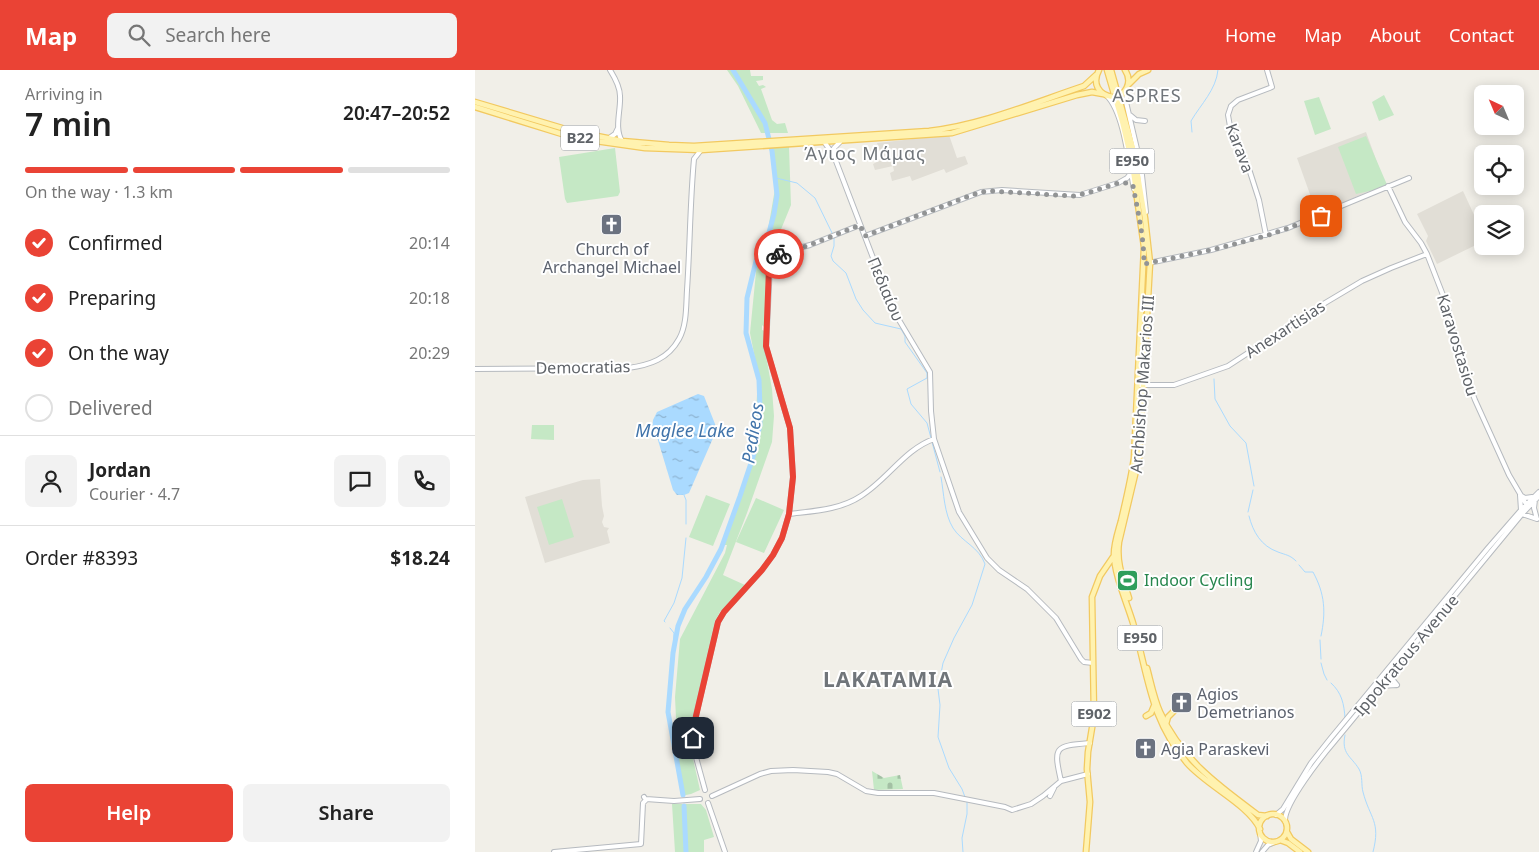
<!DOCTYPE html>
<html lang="en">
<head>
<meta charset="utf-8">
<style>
  body { margin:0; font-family:"Noto Sans",sans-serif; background:#f2f2f2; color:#222; height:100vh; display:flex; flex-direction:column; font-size:19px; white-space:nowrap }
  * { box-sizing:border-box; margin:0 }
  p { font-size:16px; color:#767676 }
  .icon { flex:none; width:28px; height:28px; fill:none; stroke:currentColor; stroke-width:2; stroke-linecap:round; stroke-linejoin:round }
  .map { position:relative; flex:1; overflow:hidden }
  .details { display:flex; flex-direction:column; background:#fff; width:475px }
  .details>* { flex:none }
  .needle { width:32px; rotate:316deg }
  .controls { position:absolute; left:999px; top:15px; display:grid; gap:10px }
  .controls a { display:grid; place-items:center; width:50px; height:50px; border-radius:8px; background:#fff; box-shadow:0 2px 12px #0003; font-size:25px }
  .pin { position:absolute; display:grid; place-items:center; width:42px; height:42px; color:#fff; margin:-21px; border-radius:10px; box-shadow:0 2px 8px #0006 }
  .courier { position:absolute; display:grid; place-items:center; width:50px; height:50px; margin:-25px; border:4px solid #ea4335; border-radius:50%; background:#fff; color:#222; box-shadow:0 1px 6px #0007 }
  .head em { font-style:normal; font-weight:600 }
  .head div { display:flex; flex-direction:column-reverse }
  .head { display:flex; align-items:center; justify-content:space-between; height:85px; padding:0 25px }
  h1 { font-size:32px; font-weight:600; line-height:38px }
  .bar { display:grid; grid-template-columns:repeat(4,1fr); gap:8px 5px; align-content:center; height:60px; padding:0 25px }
  .bar i { height:6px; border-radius:4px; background:#e0e0e0 }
  .bar .selected { background:#ea4335 }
  .bar p { grid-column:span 4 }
  .line { display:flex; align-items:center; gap:12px; padding:0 25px; border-top:1px solid #e0e0e0 }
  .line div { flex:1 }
  .round { display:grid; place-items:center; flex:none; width:52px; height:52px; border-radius:8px; background:#f2f2f2 }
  ol { padding:0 25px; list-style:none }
  li { display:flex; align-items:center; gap:15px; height:55px }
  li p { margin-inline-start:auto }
  li .icon { padding:5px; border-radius:50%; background:#ea4335; color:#fff; stroke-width:4 }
  li:last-child { color:#767676 }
  li i { width:28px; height:28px; border:2px solid #e0e0e0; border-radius:50% }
  .action { display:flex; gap:10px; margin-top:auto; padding:10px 25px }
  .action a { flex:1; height:58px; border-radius:8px; background:#ea4335; color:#fff; font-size:20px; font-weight:600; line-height:58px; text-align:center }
  .action a+a { background:#f2f2f2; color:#222 }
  header { display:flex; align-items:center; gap:30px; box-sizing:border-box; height:70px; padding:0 25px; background:#ea4335; color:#fff }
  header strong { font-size:24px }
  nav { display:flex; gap:28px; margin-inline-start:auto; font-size:18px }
  .search { width:350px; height:45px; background:#f2f2f2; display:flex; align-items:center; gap:12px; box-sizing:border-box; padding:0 18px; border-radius:8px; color:#767676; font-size:19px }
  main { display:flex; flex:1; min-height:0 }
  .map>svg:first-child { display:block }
  .education { fill:#e1ded6 }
  .cemetery { fill:url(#cemetery-stones) }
  .park { fill:#c5e8c5 }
  .water { fill:url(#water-ripples) }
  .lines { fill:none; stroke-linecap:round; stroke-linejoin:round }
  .stream { stroke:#aadaff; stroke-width:1 }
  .river { stroke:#aadaff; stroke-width:5 }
  .secondary-casing { stroke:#b6babf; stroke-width:6 }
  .primary-casing { stroke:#f2c960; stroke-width:7 }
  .secondary { stroke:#fff; stroke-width:4 }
  .primary { stroke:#fff2af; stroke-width:4.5 }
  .primary-bridge-casing { stroke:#f2c960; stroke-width:7; stroke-linecap:butt }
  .primary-bridge { stroke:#fff2af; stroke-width:4.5 }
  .done { stroke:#929495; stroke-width:5; stroke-dasharray:0 9 }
  .route { stroke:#ea4335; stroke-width:6 }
  .labels { text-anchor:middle; stroke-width:4; stroke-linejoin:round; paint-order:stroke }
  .shield { fill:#fff; stroke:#8f9295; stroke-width:1 }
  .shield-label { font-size:15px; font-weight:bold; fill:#5f6368 }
  .street-label { font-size:16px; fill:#5f6368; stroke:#fff }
  .worship-label { font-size:16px; fill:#5b616d; stroke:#fff; text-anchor:start }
  .leisure-label { font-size:16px; fill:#27864d; stroke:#fff; text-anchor:start }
  .neighbourhood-label { font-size:18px; letter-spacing:1px; fill:#70757a; stroke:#fff }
  .water-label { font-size:18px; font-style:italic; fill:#4174aa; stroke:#fff }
  .district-label { font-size:21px; font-weight:bold; letter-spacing:1px; fill:#70757a; stroke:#fff }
</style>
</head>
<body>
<header>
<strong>Map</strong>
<div class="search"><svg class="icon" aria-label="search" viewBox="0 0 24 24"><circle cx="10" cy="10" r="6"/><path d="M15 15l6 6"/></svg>Search here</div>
<nav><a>Home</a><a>Map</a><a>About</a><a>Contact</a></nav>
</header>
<main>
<section class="details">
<div class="head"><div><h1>7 min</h1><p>Arriving in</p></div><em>20:47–20:52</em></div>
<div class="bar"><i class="selected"></i><i class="selected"></i><i class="selected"></i><i></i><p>On the way · 1.3 km</p></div>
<ol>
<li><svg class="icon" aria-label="check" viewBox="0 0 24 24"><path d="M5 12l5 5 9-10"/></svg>Confirmed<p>20:14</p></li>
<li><svg class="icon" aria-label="check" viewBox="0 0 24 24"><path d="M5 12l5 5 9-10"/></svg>Preparing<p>20:18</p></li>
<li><svg class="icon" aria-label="check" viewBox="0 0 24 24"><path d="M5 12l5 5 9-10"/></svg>On the way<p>20:29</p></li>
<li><i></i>Delivered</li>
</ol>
<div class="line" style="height:90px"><a class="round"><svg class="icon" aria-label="person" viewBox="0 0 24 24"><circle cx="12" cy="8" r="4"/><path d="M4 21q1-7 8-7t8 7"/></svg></a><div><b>Jordan</b><p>Courier · 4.7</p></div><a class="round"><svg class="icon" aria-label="chat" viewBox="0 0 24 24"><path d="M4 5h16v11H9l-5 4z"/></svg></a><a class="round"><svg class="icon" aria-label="phone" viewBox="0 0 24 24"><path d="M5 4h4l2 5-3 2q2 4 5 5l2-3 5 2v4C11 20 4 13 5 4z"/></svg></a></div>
<div class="line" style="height:65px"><div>Order #8393</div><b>$18.24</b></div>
<div class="action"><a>Help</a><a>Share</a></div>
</section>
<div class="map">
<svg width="1064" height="782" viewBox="0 0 1064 782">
  <defs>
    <pattern id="cemetery-stones" width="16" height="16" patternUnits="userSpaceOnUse" patternTransform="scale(1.25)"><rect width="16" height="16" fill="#c5e8c5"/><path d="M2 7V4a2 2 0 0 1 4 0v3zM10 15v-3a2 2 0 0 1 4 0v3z" fill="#a3c0a4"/></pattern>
    <pattern id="water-ripples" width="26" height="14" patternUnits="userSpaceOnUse" patternTransform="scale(1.25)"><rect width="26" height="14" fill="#aadaff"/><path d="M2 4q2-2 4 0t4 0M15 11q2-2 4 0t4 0" fill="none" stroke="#8eb4d2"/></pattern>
  </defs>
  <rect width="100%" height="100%" fill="#f1efe8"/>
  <path class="education" d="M891,62L910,114L842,144L822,88Z
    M474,65L482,88L490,86L493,94L471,103L469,99L437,111L435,106L417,111L415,103L419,101L418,96L400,100L398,94L408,89L402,73Z
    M988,121L1007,162V172L962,194L951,171L953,166L942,144Z
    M125,409L127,436L129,446L127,452L129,457L134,458L132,461L135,473L70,493L50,427L108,410Z"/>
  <path class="cemetery" d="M397,701L409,708L425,705L428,719L399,720Z"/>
  <path class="park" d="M252,0H275L276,6H288V10L281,11L284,16L288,15L291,17L286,19L297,50L302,54L310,53L313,63H286L263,16Z
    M909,25L919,45L904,51L897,32Z
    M844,27L856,59L840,65L829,31Z
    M891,66L913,117L881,124L863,77Z
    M314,77L316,135L293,191L292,235L289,257L287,255V260L290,261L289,275L297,319L299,346L297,372L272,443L248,505L270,515L245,542L240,551L217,650L216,680L225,720L216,724L206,726L198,669H202L200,627L205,569L250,483L252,475H249L279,386L283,304L275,263L282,192L291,171L301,113L297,96L299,78Z
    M140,78L145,122L143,126L92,133L90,129L84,87Z
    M57,355H79V370L56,369Z
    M231,425L255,434L238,476L214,467Z
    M281,428L309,440L289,483L261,472Z
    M87,429L99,467L74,475L62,437Z
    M197,734H226L231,740L239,767L229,770V782H200Z"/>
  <path class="water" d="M223,324L229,326L242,359L214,423L209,425H202L198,420L182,367L177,360L178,350L182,342Z"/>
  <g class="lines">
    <path class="stream" d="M717,62L716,51C726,34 741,20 743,0
      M301,108L322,113L340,128L359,167V176L356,186L358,191L371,203L381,229L388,240L400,253L426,259L430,266V272L452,303V308L432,319L436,334L452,353L456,368
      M739,309L740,329L755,356L771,373L779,416
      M457,372L465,402
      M466,407C469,424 469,443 478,458C487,472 504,477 510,494L497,535L479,568L468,593L463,619L465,635L463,667L474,698L487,719L490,727
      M209,425L211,430V454
      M773,442L778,420
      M774,446C778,462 786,476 803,482C811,485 815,485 821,491
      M824,495L830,502H838C850,524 851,542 846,566
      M190,552L189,551L199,533L207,508L211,468
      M195,558L199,563L198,583
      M845,570L846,589
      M846,593L849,604L852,610
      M856,613C867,623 869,634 870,648
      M870,665C866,684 876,686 884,699C888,706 886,715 888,722C895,749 906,751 898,782
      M488,782L487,768L492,744V731"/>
    <path class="river" d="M208,725L193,642L198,583L203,556L210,539L231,507L246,479L265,426L278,387L285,355V338L284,310L271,263L272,228L281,191L292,170L299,144L302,125L297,81L290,53L258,0
      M209,736L211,782"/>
    <defs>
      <path id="secondary" d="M135,0C140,8 145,17 145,26C146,40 139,58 147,71
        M652,18L651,32L666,96L671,142
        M632,26C649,43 654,95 659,119
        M655,45L661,50L670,51
        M133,69L140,64L143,58
        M350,73L359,86L364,99L418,240L455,302L456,341L459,369L484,442L512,488L524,500L552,519L581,548L606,589L609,592L618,593
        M359,85V78L365,72
        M913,116L930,152L946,173L952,184L973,238L986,294L1000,330L1034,405L1051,434
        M791,165L784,130L775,102L756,62L753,45L756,36L763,30L797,17L792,0
        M390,166L506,122L527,120L605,125L643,113L652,108L656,103
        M669,194L736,180L813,158L934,108
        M0,299L153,298C175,295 193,289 204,269C212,255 211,235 212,220C215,176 215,132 219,89L226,80
        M663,315H699L753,296L850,233L887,211L916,198L952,184
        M1060,430L1059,438L1062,449
        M1046,440L1045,425L1050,428L1057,427
        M314,444C338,441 365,440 386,426C412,410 430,379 459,369
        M1047,444L1062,449
        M917,602V609L922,615
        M904,616L922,615
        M586,711C578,676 580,676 615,673
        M230,720L219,680L218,658L243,552L249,542L287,500L298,485L307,468L314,444L318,407L315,358L291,277L295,195L299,187L305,183L335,175L385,155
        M237,726L285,704L296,701L318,700L353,702L362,704L391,721L403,723H459L530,737L537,740L556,734L568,726L586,711L613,704
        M575,726L579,718
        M171,729L199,731L225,729
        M233,733L250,782
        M801,745L808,739L836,693L855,669L1013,478L1046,440L1064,422
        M810,751C809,734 847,686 859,672L1047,444L1064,426
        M79,782L166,774L168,733L171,730L169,727
        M781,782L786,771L785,763
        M787,782L793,775L800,772"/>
      <path id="primary" d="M624,0C617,13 623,25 638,27
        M632,0L647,51L657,93L669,177L659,388C656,409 651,430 646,451C643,462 639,473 639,484C639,504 652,533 658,553C674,607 674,647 712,693C732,716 773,734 785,759
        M636,0L659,82L670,148L675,193L664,388L644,472C641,492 648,509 654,528
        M654,14L664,4L673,0
        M647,24C654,17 656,9 650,0
        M0,32L97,61L147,71L194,75L219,76L454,61C507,55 558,33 609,16L621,5
        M0,37L87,64L114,70L170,78L226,80L477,63L602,25L617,22L628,24
        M672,598C676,613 679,629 685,642C705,687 741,714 779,742L783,745L792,746
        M671,646L676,643L679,636
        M691,654L693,647L699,641
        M784 758a14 14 0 1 1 28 0a14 14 0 1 1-28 0Z
        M812,762L816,769L833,782
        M805,770L813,773L825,782
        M611,782L615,732L612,699L613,682L619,646L617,527L625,506L638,487"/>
    </defs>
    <use href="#secondary" class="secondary-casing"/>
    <use href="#primary" class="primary-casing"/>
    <use href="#secondary" class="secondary"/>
    <use href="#primary" class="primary"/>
    <defs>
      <path id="primary-bridge" d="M638,27L647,24"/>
    </defs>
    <use href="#primary-bridge" class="primary-bridge-casing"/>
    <use href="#primary-bridge" class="primary-bridge"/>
  </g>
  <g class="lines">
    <path class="done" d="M304,184L335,175L385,155L390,166L489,128L506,122L516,121L598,126L612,123L643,113H654L658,116C663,142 669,167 669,194L736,180L791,166L846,146"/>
    <path class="route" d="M218,668L221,646L243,552L249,542L287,500L298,485L307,468L314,444L318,407L315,358L291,276L294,198L298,187L304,184"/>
  </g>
  <defs>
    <symbol id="church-square" viewBox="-11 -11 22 22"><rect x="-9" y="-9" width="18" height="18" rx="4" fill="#6b7280" stroke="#fff"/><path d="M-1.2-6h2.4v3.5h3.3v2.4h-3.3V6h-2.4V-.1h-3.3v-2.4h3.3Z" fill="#fff"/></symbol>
    <symbol id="stadium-square" viewBox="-11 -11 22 22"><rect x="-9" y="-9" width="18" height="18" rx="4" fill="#2e9e5b" stroke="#fff"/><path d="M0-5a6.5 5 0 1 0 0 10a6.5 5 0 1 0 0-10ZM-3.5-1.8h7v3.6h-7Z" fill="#fff"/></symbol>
  </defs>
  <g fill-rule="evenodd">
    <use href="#church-square" x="124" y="142" width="25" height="25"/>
    <use href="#stadium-square" x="640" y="498" width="25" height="25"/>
    <use href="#church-square" x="694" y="620" width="25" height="25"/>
    <use href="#church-square" x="658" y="666" width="25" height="25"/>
  </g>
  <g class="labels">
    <g class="shield">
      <rect x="86" y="55.5" width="38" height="25" rx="4"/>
      <rect x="634.5" y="78.5" width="45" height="25" rx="4"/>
      <rect x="642.5" y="555.5" width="45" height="25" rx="4"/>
      <rect x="596.5" y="631.5" width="45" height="25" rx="4"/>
    </g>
    <g class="shield-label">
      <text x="105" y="73">B22</text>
      <text x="657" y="96">E950</text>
      <text x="665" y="573">E950</text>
      <text x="619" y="649">E902</text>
    </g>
    <g class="street-label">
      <text transform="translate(765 78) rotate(69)" y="6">Karava</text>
      <text transform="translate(411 219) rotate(67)" y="6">Πεδιαίου</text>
      <text transform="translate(810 259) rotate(-33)" y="6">Anexartisias</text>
      <text transform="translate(983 275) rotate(73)" y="6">Karavostasiou</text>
      <text transform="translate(108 297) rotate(-1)" y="6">Democratias</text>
      <text transform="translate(667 314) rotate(-86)" y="6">Archbishop Makarios III</text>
      <text transform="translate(931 585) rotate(-50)" y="6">Ippokratous Avenue</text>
    </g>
    <g class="worship-label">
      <text x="137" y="185" text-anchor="middle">Church of<tspan x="137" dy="18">Archangel Michael</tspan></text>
      <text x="722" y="630">Agios<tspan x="722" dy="18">Demetrianos</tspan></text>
      <text x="686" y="685">Agia Paraskevi</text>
    </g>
    <g class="leisure-label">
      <text x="669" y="516">Indoor Cycling</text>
    </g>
    <g class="neighbourhood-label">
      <text x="672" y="32">ASPRES</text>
      <text x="390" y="90">Άγιος Μάμας</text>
    </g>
    <g class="water-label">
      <text x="210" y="367">Maglee Lake</text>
      <text transform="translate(278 363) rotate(-81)" y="6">Pedieos</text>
    </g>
    <g class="district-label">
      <text x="413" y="617">LAKATAMIA</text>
    </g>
  </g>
</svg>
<div class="controls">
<a><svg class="needle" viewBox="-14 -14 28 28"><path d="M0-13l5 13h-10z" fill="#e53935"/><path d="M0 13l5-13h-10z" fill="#767676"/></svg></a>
<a><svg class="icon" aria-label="locate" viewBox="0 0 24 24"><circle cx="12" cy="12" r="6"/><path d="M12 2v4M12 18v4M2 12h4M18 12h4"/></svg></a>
<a><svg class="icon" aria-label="layers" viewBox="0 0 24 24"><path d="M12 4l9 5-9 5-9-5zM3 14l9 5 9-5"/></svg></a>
</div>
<div class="pin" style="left:846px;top:146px;background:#ea580c"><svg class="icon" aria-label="bag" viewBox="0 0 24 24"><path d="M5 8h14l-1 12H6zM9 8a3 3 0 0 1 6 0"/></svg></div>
<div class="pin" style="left:218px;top:668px;background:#1f2937"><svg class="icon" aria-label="home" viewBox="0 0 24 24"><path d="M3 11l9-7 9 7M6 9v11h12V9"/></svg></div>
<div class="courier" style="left:304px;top:184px"><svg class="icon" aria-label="bike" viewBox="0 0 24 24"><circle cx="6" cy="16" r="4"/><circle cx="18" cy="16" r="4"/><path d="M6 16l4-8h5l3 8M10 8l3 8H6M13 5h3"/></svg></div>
</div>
</main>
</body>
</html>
